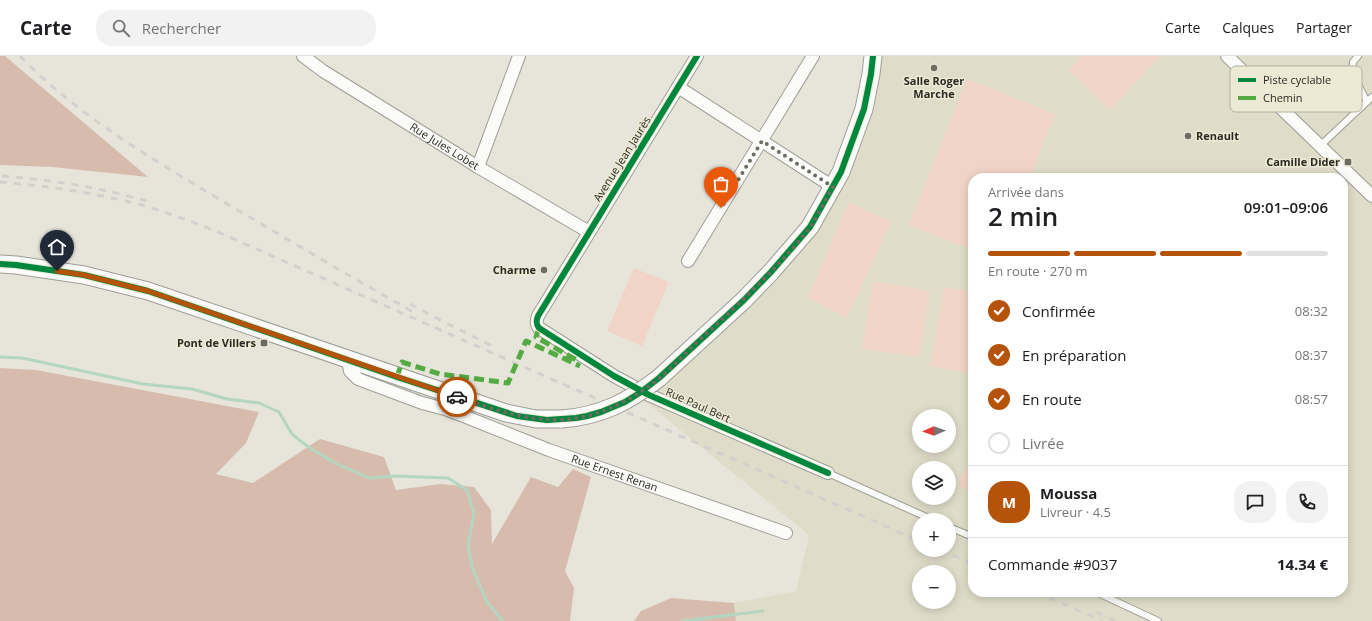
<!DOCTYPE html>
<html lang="fr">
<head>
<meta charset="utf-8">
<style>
  body { margin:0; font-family:"Open Sans",sans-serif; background:#f2f2f2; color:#202124; height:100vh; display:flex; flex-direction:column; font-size:15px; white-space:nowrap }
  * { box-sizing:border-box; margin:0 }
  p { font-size:13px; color:#757577 }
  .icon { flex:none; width:22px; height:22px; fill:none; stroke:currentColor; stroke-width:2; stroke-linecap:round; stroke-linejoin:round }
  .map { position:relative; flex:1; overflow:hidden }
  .side { position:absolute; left:968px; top:117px; width:380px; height:424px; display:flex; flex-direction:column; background:#fff; border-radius:16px; box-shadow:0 2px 10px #0003 }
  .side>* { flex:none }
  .needle { width:26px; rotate:268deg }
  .tools { position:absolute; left:912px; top:353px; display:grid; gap:8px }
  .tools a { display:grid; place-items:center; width:44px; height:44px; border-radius:50%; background:#fff; box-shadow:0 2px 10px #0003; font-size:20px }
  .pin { position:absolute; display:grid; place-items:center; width:34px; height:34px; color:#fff; margin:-41px -17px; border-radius:50% 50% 50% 0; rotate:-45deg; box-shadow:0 0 4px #0007 }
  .pin .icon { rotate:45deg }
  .courier { position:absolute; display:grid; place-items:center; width:40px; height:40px; margin:-20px; border:3px solid #b45309; border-radius:50%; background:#fff; color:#222; box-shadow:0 1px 5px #0007 }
  .overview em { font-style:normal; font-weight:600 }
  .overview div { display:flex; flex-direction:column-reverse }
  .overview { display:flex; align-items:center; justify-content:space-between; height:68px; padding:0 20px }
  h1 { font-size:26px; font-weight:600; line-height:30px }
  .bar { display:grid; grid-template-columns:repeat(4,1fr); gap:6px 4px; align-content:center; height:48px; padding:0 20px }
  .bar i { height:5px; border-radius:3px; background:#e0e0e0 }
  .bar .active { background:#b45309 }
  .bar p { grid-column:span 4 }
  .line { display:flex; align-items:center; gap:10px; padding:0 20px; border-top:1px solid #e0e0e0 }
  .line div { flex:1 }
  .round { display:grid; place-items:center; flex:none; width:42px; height:42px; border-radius:16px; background:#f2f2f2 }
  ol { padding:0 20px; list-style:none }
  li { display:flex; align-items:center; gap:12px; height:44px }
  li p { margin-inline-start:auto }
  li .icon { padding:4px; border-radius:50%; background:#b45309; color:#fff; stroke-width:4 }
  li:last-child { color:#757577 }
  li i { width:22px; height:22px; border:2px solid #e0e0e0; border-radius:50% }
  header { display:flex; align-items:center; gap:24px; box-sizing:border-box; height:56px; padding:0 20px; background:#fff; border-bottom:1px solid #e0e0e0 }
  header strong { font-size:19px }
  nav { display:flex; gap:22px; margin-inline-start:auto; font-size:14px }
  .search { width:280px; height:36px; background:#f2f2f2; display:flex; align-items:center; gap:10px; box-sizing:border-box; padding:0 14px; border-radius:16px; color:#757577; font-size:15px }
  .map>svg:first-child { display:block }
  .built { fill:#dfddc9; fill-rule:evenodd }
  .green { fill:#f0d5c6 }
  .forest { fill:#d7bcae }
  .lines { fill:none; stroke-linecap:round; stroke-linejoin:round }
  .stream { stroke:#b4d6c1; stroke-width:3 }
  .service-casing { stroke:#9e9e95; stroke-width:8 }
  .minor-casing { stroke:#9e9e95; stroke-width:14 }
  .secondary-casing { stroke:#9e9e95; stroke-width:19 }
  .service { stroke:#fbfbf9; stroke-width:6 }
  .minor { stroke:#fbfbf9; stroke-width:12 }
  .secondary { stroke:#fbfbf9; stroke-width:17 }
  .rail { stroke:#d2d1ce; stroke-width:3; stroke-dasharray:7 7; stroke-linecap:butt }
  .secondary-bridge-casing { stroke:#9e9e95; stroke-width:19; stroke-linecap:butt }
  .secondary-bridge { stroke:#fbfbf9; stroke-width:17 }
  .quiet { stroke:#54ab43; stroke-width:5; stroke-dasharray:10 5; stroke-linecap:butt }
  .cycleway-casing { stroke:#ece9d5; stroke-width:8 }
  .cycleway { stroke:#00873e; stroke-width:6 }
  .done { stroke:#6d6b62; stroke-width:4; stroke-dasharray:0 7.2 }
  .route { stroke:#b45309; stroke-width:5 }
  .poi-dot { fill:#6d6b62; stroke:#ece9d5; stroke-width:1.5 }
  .labels { text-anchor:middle; stroke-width:3; stroke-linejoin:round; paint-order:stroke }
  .poi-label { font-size:11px; font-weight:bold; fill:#2b2a22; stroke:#ece9d5; text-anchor:end }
  .street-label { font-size:11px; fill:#2b2a22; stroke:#ece9d5 }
  .key { fill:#ece9d5; stroke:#b2b09f; stroke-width:1 }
  .key-label { font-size:11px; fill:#2b2a22 }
</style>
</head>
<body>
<header>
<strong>Carte</strong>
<div class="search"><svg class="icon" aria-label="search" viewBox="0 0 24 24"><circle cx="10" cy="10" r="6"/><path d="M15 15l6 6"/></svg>Rechercher</div>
<nav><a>Carte</a><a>Calques</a><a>Partager</a></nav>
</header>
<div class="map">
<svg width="1372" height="565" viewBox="0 0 1372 565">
  <rect width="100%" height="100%" fill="#e7e5da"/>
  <path class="built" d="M866,0H1372V565H736L734,547L796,535L809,479L630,333L676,296L734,244L779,198L822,136L849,78L861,36ZM973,122H1343V536H973ZM919,360H949V390H919ZM919,412H949V442H919ZM919,464H949V494H919ZM919,516H949V546H919Z"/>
  <path class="green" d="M1082,0H1160L1110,54L1069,14Z
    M967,23L1055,58L1030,122H973V194L909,169Z
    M849,146L891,166L847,262L808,242Z
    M634,212L669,226L642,290L607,275Z
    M873,225L930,235L919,301L862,293Z
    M944,231L973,236V318L930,310Z
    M973,397V436L958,430Z"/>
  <path class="forest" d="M0,0H5L148,121L52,111L0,109Z
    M0,312L36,314L259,356L246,387L216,418L253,427L320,383L384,401L396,434L440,428L474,431L491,454L492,488L531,421L558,431L573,413L591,421L565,515L574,532L570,565H0Z
    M671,542L734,547L736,565H634L641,555Z"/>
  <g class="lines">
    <path class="stream" d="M0,301L22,302L143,328L192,333L227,343L259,347L279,356L292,378L307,390L333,406L369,422L396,420L448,422L467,434L474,457L468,489L472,511L487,546L503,565
      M682,565L763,555"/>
    <defs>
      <path id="service" d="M1358,0L1353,6L1352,16L1367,46
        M1320,90L1372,41
        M828,417L933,464
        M949,471L973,481
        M1096,536L1158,565"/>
      <g id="minor">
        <path id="s1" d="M303,0L323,15L478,111L589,176"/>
        <path d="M697,0L538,260C536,265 536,268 539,272L614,320L649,339L828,417"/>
        <path d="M1227,0L1372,140"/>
        <path d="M678,31L833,131"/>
        <path d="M478,111L519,0"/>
        <path d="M688,205L813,0"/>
        <path id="s2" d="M348,304L350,315L358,323L422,347L445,353L466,361L549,394L786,477"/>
      </g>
      <path id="secondary" d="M0,208L16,209L84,219L148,235L506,357L536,363H562
        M659,322L744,244L771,216L810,171L841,116L864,53L871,18L873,0"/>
    </defs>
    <use href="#service" class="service-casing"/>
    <use href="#minor" class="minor-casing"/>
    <use href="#secondary" class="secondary-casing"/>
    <use href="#service" class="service"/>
    <use href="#minor" class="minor"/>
    <use href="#secondary" class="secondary"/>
    <path class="rail" d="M20,0C77,59 149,101 219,143C284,181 349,220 415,257
      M2,120C51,124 99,131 146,145
      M0,126C48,130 96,137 142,149C168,157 193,166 218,176L919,485
      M410,248L442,265L492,290
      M940,494L973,508
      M1036,536L1103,565
      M1096,556L1116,565"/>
    <defs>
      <path id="secondary-bridge" d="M562,363C601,360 628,346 659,322"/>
    </defs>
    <use href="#secondary-bridge" class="secondary-bridge-casing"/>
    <use href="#secondary-bridge" class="secondary-bridge"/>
    <path class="quiet" d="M539,272L536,281L580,306
      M397,321L402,306L440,318L508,327L526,285L580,310"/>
    <defs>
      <path id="cycleway" d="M697,0L538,260C536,265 536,268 539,272L614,320L649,339L828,417
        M0,208L16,209L84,219L148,235L397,321L517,360L547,364L576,362L587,360L601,356L625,346L641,336L659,322L744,244L771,216L810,171L841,116L864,53L871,18L873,0"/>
    </defs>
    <use href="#cycleway" class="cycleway-casing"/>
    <use href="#cycleway" class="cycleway"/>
  </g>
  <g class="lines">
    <path class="done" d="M457,341C497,354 535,369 578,362C600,358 620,349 639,337C660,324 677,306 694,289C734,253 775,215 809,173C818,160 825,144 833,131L762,85L721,152"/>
    <path class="route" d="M57,215L84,219L148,235L457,341"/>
  </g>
  <g class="poi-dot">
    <circle cx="934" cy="12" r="4"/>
    <circle cx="1188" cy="80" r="4"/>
    <rect x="1344" y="102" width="8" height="8" rx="2"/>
    <circle cx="544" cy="214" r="4"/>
    <rect x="260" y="283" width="8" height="8" rx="2"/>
  </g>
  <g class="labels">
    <g class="poi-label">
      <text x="934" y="29" text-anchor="middle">Salle Roger<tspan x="934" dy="13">Marche</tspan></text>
      <text x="1196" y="84" text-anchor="start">Renault</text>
      <text x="1340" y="110">Camille Dider</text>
      <text x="536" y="218">Charme</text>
      <text x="256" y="291">Pont de Villers</text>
    </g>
    <g class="street-label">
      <text dy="4" stroke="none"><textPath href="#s1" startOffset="168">Rue Jules Lobet</textPath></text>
      <text transform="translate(622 103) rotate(-58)" y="4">Avenue Jean Jaurès</text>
      <text transform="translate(698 349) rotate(24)" y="4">Rue Paul Bert</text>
      <text dy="4" stroke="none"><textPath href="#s2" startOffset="296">Rue Ernest Renan</textPath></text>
    </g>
  </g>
  <rect x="1230" y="10" width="132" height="46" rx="6" class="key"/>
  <rect x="1238" y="22" width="18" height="4" fill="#00873e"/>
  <rect x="1238" y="40" width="18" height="4" fill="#54ab43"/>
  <g class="key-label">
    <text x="1263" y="28">Piste cyclable</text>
    <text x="1263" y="46">Chemin</text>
  </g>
</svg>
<div class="tools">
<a><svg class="needle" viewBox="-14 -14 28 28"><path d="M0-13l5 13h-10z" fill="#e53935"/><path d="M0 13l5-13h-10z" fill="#757577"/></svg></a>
<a><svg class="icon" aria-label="layers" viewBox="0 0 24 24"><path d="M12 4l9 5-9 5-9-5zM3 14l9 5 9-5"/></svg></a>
<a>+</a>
<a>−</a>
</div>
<div class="pin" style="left:721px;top:152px;background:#ea580c"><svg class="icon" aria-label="bag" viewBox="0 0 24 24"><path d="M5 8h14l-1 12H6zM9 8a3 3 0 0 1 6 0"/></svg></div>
<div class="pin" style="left:57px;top:215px;background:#1f2937"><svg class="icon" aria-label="home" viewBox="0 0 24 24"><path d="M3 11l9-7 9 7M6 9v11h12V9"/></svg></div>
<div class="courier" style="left:457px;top:341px"><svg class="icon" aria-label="car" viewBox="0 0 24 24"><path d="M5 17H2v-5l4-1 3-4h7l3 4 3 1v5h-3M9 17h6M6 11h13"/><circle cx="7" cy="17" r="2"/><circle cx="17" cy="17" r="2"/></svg></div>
<section class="side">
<div class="overview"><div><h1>2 min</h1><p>Arrivée dans</p></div><em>09:01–09:06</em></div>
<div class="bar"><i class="active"></i><i class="active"></i><i class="active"></i><i></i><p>En route · 270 m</p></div>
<ol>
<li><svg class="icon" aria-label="check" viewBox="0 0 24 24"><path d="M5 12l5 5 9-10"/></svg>Confirmée<p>08:32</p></li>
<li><svg class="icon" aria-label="check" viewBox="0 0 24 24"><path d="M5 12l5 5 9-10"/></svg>En préparation<p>08:37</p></li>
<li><svg class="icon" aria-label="check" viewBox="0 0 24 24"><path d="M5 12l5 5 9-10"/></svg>En route<p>08:57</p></li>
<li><i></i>Livrée</li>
</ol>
<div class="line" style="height:72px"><b class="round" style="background:#b45309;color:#fff">M</b><div><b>Moussa</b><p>Livreur · 4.5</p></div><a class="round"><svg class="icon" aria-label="chat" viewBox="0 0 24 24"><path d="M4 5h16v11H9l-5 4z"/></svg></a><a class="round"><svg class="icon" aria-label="phone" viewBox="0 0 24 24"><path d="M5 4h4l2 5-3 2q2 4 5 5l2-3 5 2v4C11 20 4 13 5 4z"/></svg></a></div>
<div class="line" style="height:52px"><div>Commande #9037</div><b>14.34 €</b></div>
</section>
</div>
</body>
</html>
